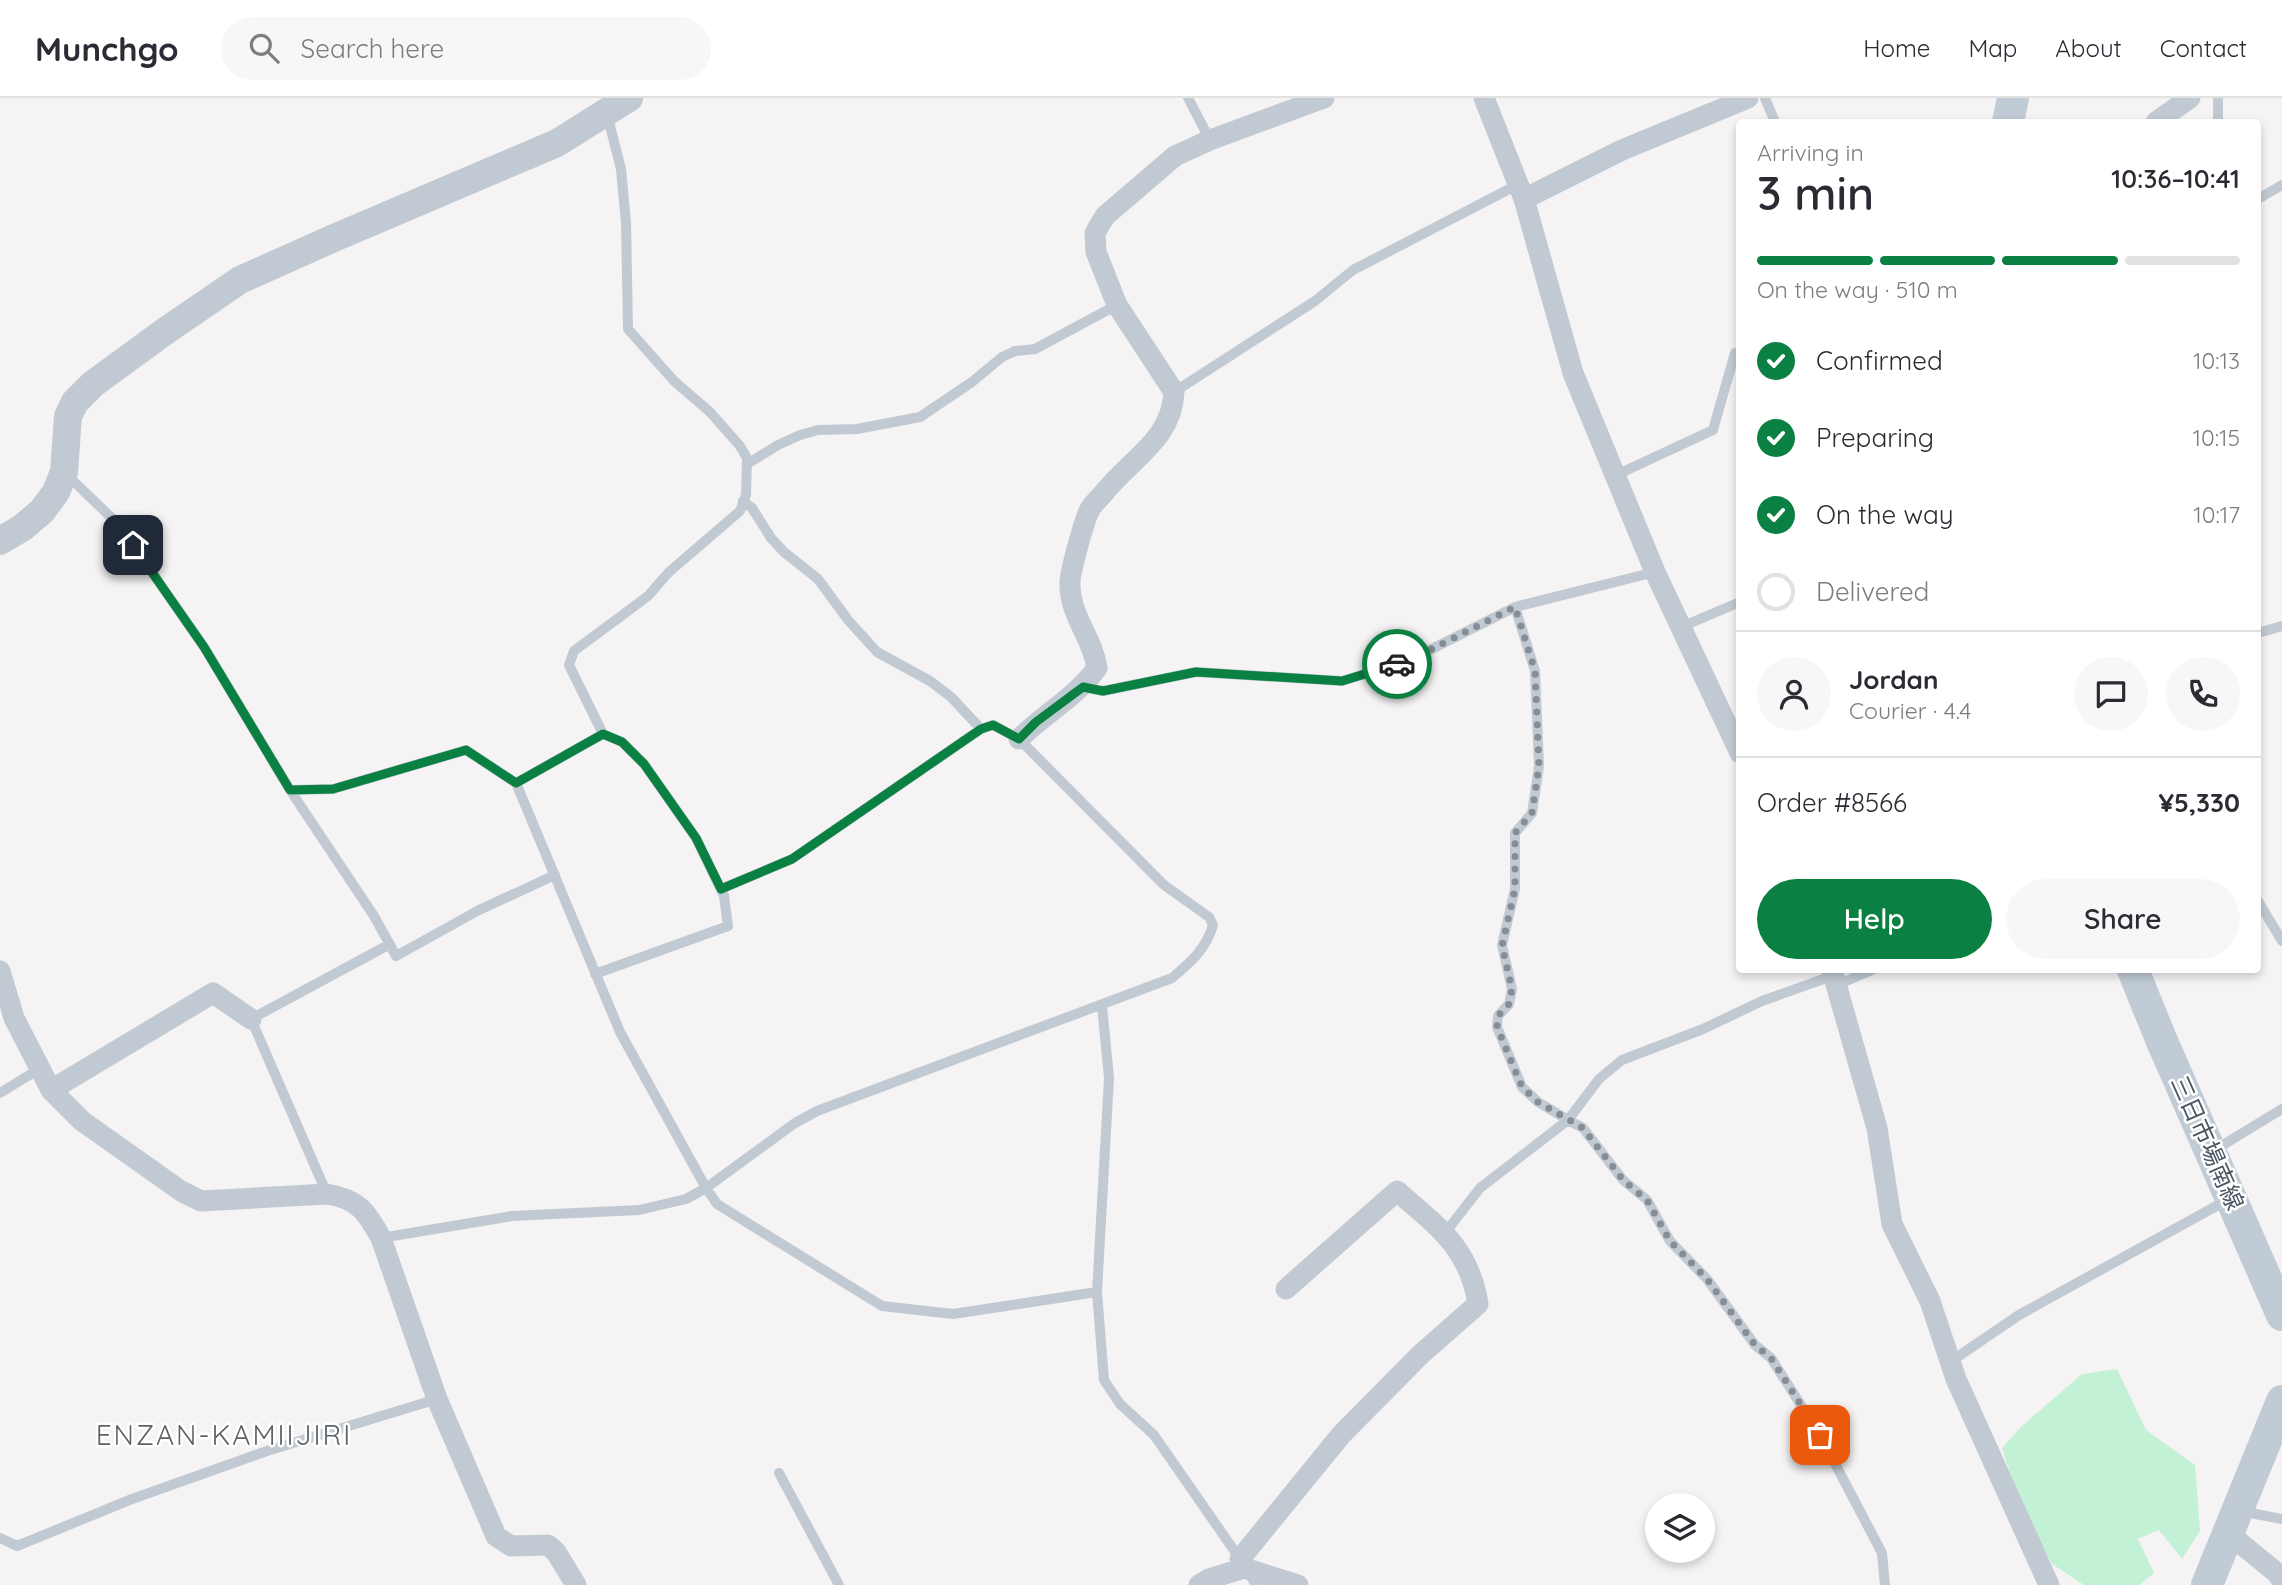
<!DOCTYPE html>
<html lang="en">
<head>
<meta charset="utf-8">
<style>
  body { margin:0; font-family:Quicksand,"Noto Sans JP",sans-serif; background:#f7f7f7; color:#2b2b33; height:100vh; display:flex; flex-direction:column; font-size:26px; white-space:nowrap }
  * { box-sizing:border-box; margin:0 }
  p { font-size:23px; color:#7c7c81 }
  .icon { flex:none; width:38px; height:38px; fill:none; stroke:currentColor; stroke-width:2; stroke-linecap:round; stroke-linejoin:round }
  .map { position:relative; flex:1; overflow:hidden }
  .side { position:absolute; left:1736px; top:21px; width:525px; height:854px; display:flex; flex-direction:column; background:#fff; border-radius:7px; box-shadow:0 4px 10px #0003 }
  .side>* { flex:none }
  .controls { position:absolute; left:1645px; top:1395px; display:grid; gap:14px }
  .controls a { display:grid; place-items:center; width:70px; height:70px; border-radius:50%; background:#fff; box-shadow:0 4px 10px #0003; font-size:35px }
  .pin { position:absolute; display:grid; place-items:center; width:60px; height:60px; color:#fff; margin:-30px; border-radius:14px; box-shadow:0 4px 10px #0006 }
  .courier { position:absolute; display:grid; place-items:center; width:70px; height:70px; margin:-35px; border:5px solid #0b8043; border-radius:50%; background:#fff; color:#222; box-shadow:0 2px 9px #0007 }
  .head em { font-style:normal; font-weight:600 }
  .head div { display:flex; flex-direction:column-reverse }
  .head { display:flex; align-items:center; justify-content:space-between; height:119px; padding:0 21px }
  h1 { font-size:46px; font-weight:600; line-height:52px }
  .bar { display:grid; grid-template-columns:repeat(4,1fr); gap:10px 7px; align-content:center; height:84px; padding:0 21px }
  .bar i { height:9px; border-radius:5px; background:#e1e1e2 }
  .bar .on { background:#0b8043 }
  .bar p { grid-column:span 4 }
  .line { display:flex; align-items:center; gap:18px; padding:0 21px; border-top:2px solid #e1e1e2 }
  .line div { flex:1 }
  .round { display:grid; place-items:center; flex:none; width:74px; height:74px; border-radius:37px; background:#f7f7f7 }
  ol { padding:0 21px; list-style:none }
  li { display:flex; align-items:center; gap:21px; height:77px }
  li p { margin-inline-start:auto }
  li .icon { padding:7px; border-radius:50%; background:#0b8043; color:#fff; stroke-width:4 }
  li:last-child { color:#7c7c81 }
  li i { width:38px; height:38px; border:4px solid #e1e1e2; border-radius:50% }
  .primary-button { display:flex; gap:14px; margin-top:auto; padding:14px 21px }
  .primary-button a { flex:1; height:80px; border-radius:42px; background:#0b8043; color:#fff; font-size:28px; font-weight:600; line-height:80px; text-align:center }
  .primary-button a+a { background:#f7f7f7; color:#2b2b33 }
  header { display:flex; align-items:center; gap:42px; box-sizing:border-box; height:98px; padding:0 35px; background:#fff; border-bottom:2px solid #e1e1e2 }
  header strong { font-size:33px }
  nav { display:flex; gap:38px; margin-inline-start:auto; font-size:24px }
  .search { width:490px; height:63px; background:#f7f7f7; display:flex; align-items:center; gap:18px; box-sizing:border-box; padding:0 24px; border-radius:38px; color:#7c7c81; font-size:26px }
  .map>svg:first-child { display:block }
  .green { fill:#c3f1d5 }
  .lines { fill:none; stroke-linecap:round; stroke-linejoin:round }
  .service { stroke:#c1cad2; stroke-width:10 }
  .minor { stroke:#c1cad2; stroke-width:21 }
  .tertiary { stroke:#c1cad2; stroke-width:28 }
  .secondary { stroke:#c1cbd6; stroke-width:32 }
  .done { stroke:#868d94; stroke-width:7; stroke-dasharray:0 12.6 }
  .route { stroke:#0b8043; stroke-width:9 }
  .labels { text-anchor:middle; stroke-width:5; stroke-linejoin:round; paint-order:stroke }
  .street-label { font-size:24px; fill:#4a5661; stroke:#fff }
  .quarter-label { font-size:28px; letter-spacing:2px; fill:#5f6368; stroke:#fff }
</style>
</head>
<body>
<header>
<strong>Munchgo</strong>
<div class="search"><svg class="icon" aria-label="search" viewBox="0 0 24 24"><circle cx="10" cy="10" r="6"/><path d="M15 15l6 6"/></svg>Search here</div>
<nav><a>Home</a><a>Map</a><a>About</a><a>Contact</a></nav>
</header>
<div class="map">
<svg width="2282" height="1487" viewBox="0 0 2282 1487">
  <rect width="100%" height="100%" fill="#f5f3f3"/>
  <path class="green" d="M2117,1271L2146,1332L2195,1367L2200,1433L2182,1461L2159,1432L2138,1441L2154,1475L2139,1487H2084L2052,1466L2019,1404L2002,1350L2022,1328L2082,1276Z"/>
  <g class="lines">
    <path class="service" d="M1188,0L1210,42
      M1765,0L1775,24
      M2218,24V0
      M2258,101L2282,87
      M1174,294L1315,203L1353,172L1519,86
      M747,366L778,347L800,337L818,332L857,331L920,319L972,284L1002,259L1015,253L1035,251L1117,207
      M66,376L119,427L204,549L290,692L333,691L466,652L516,685L620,934L706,1090L717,1106L882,1208L953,1216L1097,1194L1104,1282L1120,1306L1154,1337L1240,1461L1256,1487
      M1614,378L1713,332L1735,255L1740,254
      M743,403L752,410L771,440L784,454L818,481L848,522L877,554L930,583L951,599L981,631
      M1681,529L1740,504
      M2258,535L2282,528
      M1083,589L1103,593L1196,574L1342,583L1408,563L1515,509L1655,474
      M516,685L603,636
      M290,692L374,818L396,858L479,812L555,777
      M2258,803L2282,843
      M595,876L728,828L724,798L696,740L644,666L622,644L603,636L569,567L574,553L648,498L669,474L740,413L746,397L747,360L740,348L710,314L674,283L628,231L626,125L621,71L610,28L611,16
      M1835,877L1762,903L1703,931L1622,962L1599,981L1568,1022L1583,1030L1623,1082L1647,1102L1670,1143L1707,1181L1755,1247L1771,1260L1820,1337L1882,1455L1885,1487
      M1837,887L1872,872
      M0,995L39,971
      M2213,1053L2282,1011
      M327,1096L251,921L390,846
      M1445,1135L1480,1090L1568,1022L1538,1004L1522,989L1497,929L1498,918L1509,906L1512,891L1502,847L1515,791V735L1532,715L1539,668L1535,573L1515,509
      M381,1140L512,1118L639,1112L686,1101L706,1090L795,1025L817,1013L1172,880C1191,864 1206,851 1213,827L1209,819L1164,787L1019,641L993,627L981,631L792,761L721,791
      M1097,1194L1109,980L1102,908
      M1950,1264L2019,1217L2229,1101
      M779,1375L839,1487
      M2240,1413L2282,1421
      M0,1440L17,1448L132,1401L267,1353L437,1301"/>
    <path class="minor" d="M1484,0L1524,101L1573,275L1655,474L1740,655
      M2156,24L2190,0
      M1524,101L1622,52L1748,0
      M1019,641C1045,615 1075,600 1097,570C1093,540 1069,517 1070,485C1070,473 1084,424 1089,413C1092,407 1098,401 1103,396C1130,361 1172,342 1174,294L1117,207L1096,154L1095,135L1105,118L1175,58L1210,42L1324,0
      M1832,872L1877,1030L1892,1126L1930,1203L1956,1281L2049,1487
      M0,873L14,920L51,992L82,1023L181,1093L201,1103L327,1096C358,1101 367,1114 381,1140L437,1301L496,1438L511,1448L548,1447L556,1454L576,1487
      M51,992L213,895L251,921
      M2229,1436L2277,1475L2282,1483
      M1240,1461L1341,1337L1420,1257L1478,1206C1469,1149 1437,1128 1397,1093L1286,1191
      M1199,1487L1209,1481L1244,1470L1298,1487"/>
    <path class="tertiary" d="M0,443L22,430L42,413L56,394L64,374L68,318L75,304L93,286L164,234L240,182L334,140L557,45L629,0"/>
    <path class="secondary" d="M2008,24L2013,0
      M2133,872L2161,941L2282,1217
      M2207,1487L2282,1303"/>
  </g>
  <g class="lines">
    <path class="done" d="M1397,566L1408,563L1515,509L1535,573L1539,668L1532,715L1515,735V791L1502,848L1512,891L1509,906L1498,918L1497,929L1522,989L1538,1004L1583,1030L1623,1082L1647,1102L1670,1143L1707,1181L1755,1247L1771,1260L1820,1337"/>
    <path class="route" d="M133,447L204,549L290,692L333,691L466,652L516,685L603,636L622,644L644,666L696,740L721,791L792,761L981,631L993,627L1019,641L1036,624L1083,589L1103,593L1196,574L1342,583L1397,566"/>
  </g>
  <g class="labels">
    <g class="street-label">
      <text transform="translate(2207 1045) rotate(66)" y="8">三日市場南線</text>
    </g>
    <g class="quarter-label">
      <text x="224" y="1347">ENZAN-KAMIIJIRI</text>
    </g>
  </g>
</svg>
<div class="controls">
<a><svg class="icon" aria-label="layers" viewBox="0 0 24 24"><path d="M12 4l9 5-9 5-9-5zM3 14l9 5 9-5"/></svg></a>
</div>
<div class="pin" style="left:1820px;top:1337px;background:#ea580c"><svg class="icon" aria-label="bag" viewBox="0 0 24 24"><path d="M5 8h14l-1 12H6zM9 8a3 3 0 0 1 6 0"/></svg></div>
<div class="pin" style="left:133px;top:447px;background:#1f2937"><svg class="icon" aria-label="home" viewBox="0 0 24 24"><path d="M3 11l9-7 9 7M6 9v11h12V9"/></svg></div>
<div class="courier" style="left:1397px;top:566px"><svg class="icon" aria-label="car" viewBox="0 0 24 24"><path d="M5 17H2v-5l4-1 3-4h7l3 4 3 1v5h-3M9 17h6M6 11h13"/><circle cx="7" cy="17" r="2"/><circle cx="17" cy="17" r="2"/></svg></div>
<section class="side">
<div class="head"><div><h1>3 min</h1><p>Arriving in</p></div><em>10:36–10:41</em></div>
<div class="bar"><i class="on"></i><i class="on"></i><i class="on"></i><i></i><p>On the way · 510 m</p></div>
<ol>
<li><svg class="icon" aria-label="check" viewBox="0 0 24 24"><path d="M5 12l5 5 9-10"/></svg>Confirmed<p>10:13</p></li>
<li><svg class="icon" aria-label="check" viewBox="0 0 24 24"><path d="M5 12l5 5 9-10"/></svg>Preparing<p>10:15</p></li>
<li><svg class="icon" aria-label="check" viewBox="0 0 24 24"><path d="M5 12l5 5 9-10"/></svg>On the way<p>10:17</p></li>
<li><i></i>Delivered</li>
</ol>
<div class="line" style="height:126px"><a class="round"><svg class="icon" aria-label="person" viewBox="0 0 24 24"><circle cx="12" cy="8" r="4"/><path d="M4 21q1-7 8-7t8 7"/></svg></a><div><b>Jordan</b><p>Courier · 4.4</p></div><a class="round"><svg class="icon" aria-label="chat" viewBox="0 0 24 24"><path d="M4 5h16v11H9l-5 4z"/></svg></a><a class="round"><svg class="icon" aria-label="phone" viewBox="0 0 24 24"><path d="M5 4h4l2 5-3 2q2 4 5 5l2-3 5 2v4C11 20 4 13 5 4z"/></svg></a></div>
<div class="line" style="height:91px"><div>Order #8566</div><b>¥5,330</b></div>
<div class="primary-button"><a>Help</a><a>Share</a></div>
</section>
</div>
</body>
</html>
